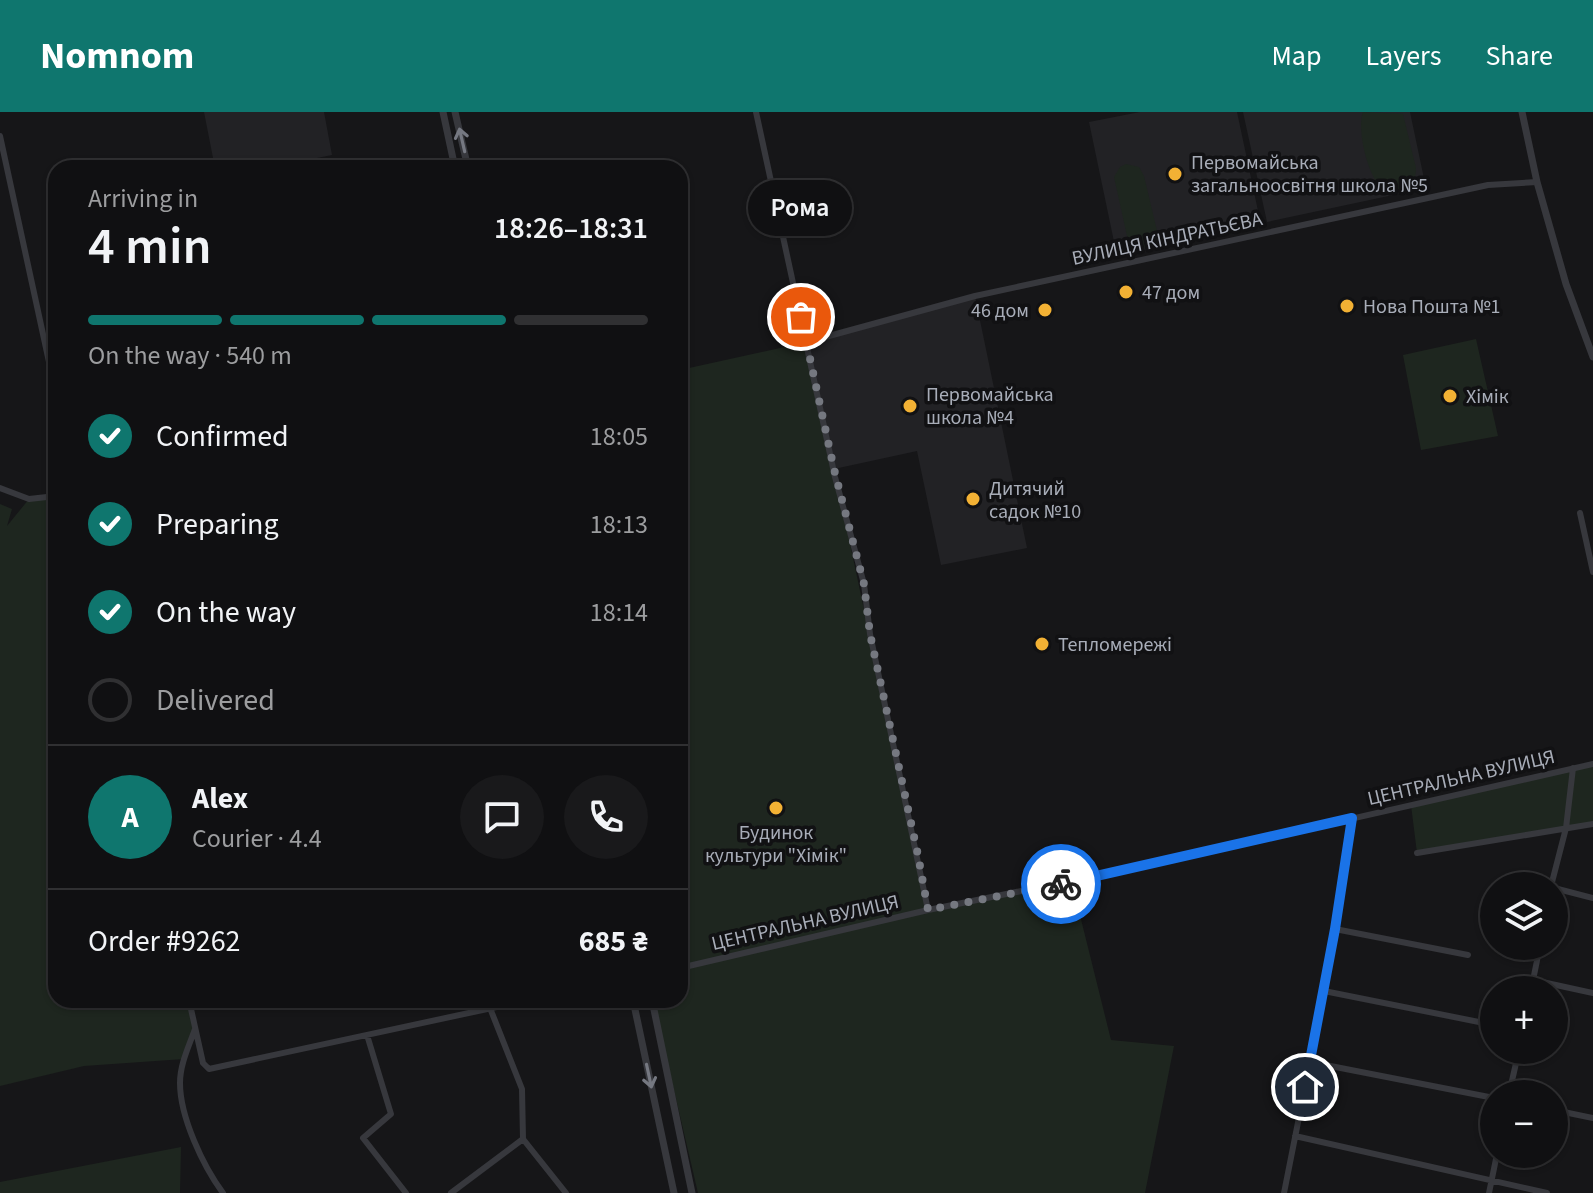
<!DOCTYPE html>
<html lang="en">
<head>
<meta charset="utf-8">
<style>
  body { margin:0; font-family:"Source Sans 3",sans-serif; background:#19191b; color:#f1f3f6; height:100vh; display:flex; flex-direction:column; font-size:30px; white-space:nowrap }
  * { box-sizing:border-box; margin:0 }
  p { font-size:26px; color:#9c9d9f }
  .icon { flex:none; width:44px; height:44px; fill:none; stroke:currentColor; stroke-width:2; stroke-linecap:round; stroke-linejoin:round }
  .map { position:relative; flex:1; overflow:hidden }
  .sheet { position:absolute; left:48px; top:48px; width:640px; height:848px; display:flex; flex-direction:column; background:#101012; border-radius:24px; box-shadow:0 2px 6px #0004,0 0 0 2px #303032 }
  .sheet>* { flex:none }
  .tools { position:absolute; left:1480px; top:760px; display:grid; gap:16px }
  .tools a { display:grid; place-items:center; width:88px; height:88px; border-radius:50%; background:#101012; box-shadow:0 2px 6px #0004,0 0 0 2px #303032; font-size:40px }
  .pin { position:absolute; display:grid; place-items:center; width:68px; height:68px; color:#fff; margin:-34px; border:4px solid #fff; border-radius:50%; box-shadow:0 2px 8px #0007 }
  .courier { position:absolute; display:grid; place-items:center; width:80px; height:80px; margin:-40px; border:6px solid #1a73e8; border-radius:50%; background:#fff; color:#222; box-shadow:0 2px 10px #0007 }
  .bubble { position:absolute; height:56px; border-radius:28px; background:#101012; box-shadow:0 2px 6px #0004,0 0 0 2px #303032; font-size:26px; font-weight:600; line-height:56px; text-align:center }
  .summary em { font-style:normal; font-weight:600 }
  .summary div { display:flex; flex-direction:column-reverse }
  .summary { display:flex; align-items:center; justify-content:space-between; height:136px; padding:0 40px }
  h1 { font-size:52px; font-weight:600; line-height:60px }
  .bar { display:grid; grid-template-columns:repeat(4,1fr); gap:12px 8px; align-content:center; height:96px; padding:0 40px }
  .bar i { height:10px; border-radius:6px; background:#303032 }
  .bar .on { background:#0f766e }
  .bar p { grid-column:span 4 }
  .line { display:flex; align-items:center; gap:20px; padding:0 40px; border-top:2px solid #303032 }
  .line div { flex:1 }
  .round { display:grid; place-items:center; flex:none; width:84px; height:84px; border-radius:42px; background:#19191b }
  ol { padding:0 40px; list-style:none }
  li { display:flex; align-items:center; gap:24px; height:88px }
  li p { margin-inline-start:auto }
  li .icon { padding:8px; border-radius:50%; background:#0f766e; color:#fff; stroke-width:4 }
  li:last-child { color:#9c9d9f }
  li i { width:44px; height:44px; border:4px solid #303032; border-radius:50% }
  header { display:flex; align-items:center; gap:48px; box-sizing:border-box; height:112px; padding:0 40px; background:#0f766e; color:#fff }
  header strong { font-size:38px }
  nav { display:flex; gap:44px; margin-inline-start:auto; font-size:28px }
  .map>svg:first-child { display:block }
  .built { fill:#222225 }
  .green { fill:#1e261f }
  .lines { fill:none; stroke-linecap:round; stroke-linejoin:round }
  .minor { stroke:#37383d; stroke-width:6 }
  .tertiary { stroke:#37383d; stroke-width:7 }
  .oneway { stroke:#757881 }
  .done { stroke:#757880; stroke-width:8; stroke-dasharray:0 14.4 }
  .route { stroke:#1a73e8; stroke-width:10 }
  .poi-dot { fill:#f2b134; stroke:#111113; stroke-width:3 }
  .labels { text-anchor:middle; stroke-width:7; stroke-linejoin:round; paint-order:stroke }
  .poi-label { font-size:20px; fill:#a8adb8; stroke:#111113; text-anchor:start }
  .street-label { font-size:20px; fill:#a8adb8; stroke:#111113 }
</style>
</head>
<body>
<header>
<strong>Nomnom</strong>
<nav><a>Map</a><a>Layers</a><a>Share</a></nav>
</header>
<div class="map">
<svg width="1593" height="1081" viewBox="0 0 1593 1081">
  <rect width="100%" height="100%" fill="#161618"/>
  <path class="built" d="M204,0H324L332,43L267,56H215Z
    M1140,0H1237L1261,113L1117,144L1089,10Z
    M1243,0H1410L1426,76L1267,110Z
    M975,184L1027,436L941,453L917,339L834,357L807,230Z"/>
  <path class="green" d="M1363,0L1403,2L1416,56C1416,74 1404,83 1386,80C1369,71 1356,18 1363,0Z
    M1126,52L1139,55L1144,64L1158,123L1155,129L1146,136L1133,133L1127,124L1114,65L1120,55Z
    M1476,227L1498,324L1421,338L1403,243Z
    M807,230L928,798L1072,771L1111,928L1174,934L1145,1081H698L653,888H680V258Z
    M56,384V888H189L195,917L184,947L84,954L0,974V392L12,397L7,414L29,387Z
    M1593,652V711L1417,741L1411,693Z
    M181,1035L180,1081H0V1070Z"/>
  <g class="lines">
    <path class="minor" d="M756,0L835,365L864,472L870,522L928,798
      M0,24L56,282
      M807,230L975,184L1488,73L1537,70
      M0,376L29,387L56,384
      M1580,401L1593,460
      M1417,741L1593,712
      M1551,774L1566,716L1573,656
      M1554,776L1593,786
      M1335,817L1468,843
      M680,856L928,798L1139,755L1593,652
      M1533,868L1593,881
      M1531,878L1540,834
      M1324,879L1494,913
      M189,888L203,951L209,957L529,888
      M490,896L522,977L523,1027L566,1081
      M195,917C189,934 180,952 180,971C180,1005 203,1054 223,1081
      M367,923L391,1002L363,1026L406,1081
      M1310,950L1494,986
      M1509,982L1519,938
      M1554,998L1593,1006
      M1295,1024L1547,1081
      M451,1081L523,1027
      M1284,1081L1324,879L1352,706
      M1489,1081L1497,1042"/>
    <path class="tertiary" d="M443,0L455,56
      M455,0L468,56
      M1522,0L1537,70L1566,172L1593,245
      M633,888L674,1081
      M652,888L692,1081"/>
  </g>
  <defs><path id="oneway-shaft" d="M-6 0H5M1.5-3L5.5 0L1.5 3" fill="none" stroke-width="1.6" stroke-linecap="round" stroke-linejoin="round" transform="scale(2)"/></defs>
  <g class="oneway">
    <use href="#oneway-shaft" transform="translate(462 28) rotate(-103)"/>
    <use href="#oneway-shaft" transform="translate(649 964) rotate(78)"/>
  </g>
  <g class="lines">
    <path class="done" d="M801,205L834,357L864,472L870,522L918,743L928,798L1061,772"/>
    <path class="route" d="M1061,772L1352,706L1335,817L1305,975"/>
  </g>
  <g class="poi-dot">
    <circle cx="1175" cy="62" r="8"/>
    <circle cx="1126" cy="180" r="8"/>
    <circle cx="1347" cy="194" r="8"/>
    <circle cx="1045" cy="198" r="8"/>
    <circle cx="1450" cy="284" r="8"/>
    <circle cx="910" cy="294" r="8"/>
    <circle cx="973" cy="387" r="8"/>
    <circle cx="1042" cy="532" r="8"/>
    <circle cx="776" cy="696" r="8"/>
  </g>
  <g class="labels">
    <g class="poi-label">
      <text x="1191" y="57">Первомайська<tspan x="1191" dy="23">загальноосвітня школа №5</tspan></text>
      <text x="1142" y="187">47 дом</text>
      <text x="1363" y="201">Нова Пошта №1</text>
      <text x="1029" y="205" text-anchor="end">46 дом</text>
      <text x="926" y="289">Первомайська<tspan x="926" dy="23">школа №4</tspan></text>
      <text x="1466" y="291">Хімік</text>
      <text x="989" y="383">Дитячий<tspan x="989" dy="23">садок №10</tspan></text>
      <text x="1058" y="539">Тепломережі</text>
      <text x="776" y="727" text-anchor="middle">Будинок<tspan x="776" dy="23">культури "Хімік"</tspan></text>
    </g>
    <g class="street-label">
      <text transform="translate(1167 126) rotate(-12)" y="7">ВУЛИЦЯ КІНДРАТЬЄВА</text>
      <text transform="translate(1461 665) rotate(-13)" y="7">ЦЕНТРАЛЬНА ВУЛИЦЯ</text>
      <text transform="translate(805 810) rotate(-13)" y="7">ЦЕНТРАЛЬНА ВУЛИЦЯ</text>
    </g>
  </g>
</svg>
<div class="tools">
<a><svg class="icon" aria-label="layers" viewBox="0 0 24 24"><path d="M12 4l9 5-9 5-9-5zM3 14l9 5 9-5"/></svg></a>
<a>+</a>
<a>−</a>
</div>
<div class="pin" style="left:801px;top:205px;background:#ea580c"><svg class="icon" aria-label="bag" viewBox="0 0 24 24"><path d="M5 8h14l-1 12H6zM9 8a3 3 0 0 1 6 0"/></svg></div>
<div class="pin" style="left:1305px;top:975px;background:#1f2937"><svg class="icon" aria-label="home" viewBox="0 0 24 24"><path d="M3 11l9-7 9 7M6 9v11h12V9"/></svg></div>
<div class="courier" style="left:1061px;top:772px"><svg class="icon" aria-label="bike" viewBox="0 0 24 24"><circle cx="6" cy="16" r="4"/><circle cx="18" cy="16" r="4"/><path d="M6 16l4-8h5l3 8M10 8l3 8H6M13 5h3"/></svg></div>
<div class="bubble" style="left:748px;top:68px;width:104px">Рома</div>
<section class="sheet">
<div class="summary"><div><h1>4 min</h1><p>Arriving in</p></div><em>18:26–18:31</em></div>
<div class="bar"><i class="on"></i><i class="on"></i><i class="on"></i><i></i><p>On the way · 540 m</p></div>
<ol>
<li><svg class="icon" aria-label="check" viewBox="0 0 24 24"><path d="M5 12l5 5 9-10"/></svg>Confirmed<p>18:05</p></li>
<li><svg class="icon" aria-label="check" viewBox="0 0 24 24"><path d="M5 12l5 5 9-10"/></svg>Preparing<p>18:13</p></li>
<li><svg class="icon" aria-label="check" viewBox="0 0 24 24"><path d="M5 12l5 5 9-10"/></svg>On the way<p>18:14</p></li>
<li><i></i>Delivered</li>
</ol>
<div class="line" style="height:144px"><b class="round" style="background:#0f766e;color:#fff">A</b><div><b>Alex</b><p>Courier · 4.4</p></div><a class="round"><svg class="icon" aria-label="chat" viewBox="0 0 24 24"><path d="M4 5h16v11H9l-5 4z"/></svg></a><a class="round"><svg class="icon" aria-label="phone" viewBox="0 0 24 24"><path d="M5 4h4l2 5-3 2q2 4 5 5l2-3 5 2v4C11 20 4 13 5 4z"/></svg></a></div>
<div class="line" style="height:104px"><div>Order #9262</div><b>685 ₴</b></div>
</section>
</div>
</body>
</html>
